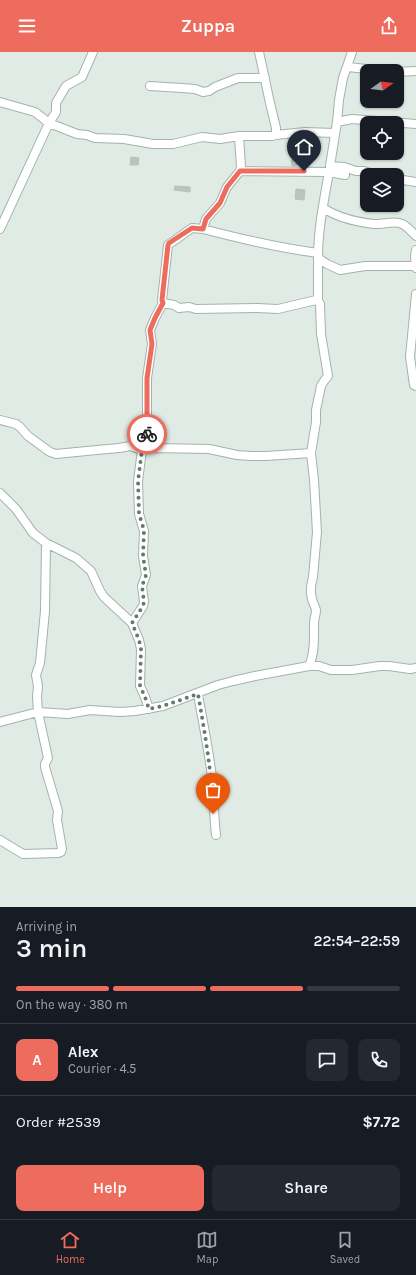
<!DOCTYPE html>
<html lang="en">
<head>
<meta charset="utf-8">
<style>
  body { margin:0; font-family:Karla,sans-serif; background:#242831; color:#f1f3f6; height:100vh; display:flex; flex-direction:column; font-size:15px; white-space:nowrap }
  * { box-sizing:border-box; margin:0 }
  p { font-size:13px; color:#9ea1a6 }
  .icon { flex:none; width:22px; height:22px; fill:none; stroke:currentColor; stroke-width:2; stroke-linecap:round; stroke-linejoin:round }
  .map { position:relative; height:855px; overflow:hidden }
  .panel { display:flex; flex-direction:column; background:#171b24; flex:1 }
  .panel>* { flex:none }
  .needle { width:26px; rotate:76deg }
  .fabs { position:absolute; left:360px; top:12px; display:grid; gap:8px }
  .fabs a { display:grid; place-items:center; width:44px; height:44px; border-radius:8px; background:#171b24; box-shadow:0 1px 3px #0004; font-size:20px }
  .pin { position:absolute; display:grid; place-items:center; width:34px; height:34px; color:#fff; margin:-41px -17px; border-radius:50% 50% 50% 0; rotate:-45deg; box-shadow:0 0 4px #0007 }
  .pin .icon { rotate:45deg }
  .courier { position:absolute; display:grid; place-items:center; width:40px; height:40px; margin:-20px; border:3px solid #ed6c5d; border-radius:50%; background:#fff; color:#222; box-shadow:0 1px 5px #0007 }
  .headline em { font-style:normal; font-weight:600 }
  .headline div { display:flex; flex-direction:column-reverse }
  .headline { display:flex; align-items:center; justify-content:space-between; height:68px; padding:0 16px }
  h1 { font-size:26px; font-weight:600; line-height:30px }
  .bar { display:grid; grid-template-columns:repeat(4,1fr); gap:6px 4px; align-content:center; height:48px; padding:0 16px }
  .bar i { height:5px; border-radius:3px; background:#363941 }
  .bar .selected { background:#ed6c5d }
  .bar p { grid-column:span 4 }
  .line { display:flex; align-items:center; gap:10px; padding:0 16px; border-top:1px solid #363941 }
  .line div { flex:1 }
  .round { display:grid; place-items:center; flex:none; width:42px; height:42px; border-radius:8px; background:#242831 }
  .cta { display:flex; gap:8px; margin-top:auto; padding:8px 16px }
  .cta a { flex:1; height:46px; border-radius:8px; background:#ed6c5d; color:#fff; font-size:16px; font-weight:600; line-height:46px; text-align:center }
  .cta a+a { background:#242831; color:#f1f3f6 }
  header { display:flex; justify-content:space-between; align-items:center; height:52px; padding:0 16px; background:#ed6c5d; color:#fff; font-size:18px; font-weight:600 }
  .menu { display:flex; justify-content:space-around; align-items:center; height:56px; border-top:1px solid #363941; background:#171b24; font-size:11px; color:#9ea1a6 }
  .menu a { display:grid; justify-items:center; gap:2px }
  .menu .selected { color:#ed6c5d }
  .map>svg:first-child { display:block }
  .building { fill:#b6c6be; stroke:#b4c4bb }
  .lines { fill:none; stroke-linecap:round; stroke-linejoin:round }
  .street-casing { stroke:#a4b3ab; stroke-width:10 }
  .street { stroke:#fff; stroke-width:8 }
  .done { stroke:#657970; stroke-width:4; stroke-dasharray:0 7.2 }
  .route { stroke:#ed6c5d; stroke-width:5 }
</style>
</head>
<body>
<header><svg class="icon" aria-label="menu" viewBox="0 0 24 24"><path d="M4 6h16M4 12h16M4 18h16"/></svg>Zuppa<svg class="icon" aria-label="share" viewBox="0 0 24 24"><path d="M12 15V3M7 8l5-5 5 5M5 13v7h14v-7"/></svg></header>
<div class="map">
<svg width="416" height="855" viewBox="0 0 416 855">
  <rect width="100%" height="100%" fill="#e1ebe5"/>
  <path class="building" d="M131,105L139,106L138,113H130Z
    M302,107V113L292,114L291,108Z
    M175,134L190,135V140L174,138Z
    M296,137L305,138L304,148L295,147Z"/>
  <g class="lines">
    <defs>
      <path id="street" d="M259,0L270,51L276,76V83L272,84H239L241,115L240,119L227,135L220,151L206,167L203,177L192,176L168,193L162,248L163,251L174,253L179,256L189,255L196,257L257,256L278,257L316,248L318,249L320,252L321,282L328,324L324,329L321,334L316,358V370L311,401L314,428L317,480L313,525C311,532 310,540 312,547C313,551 315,554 316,558C316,563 314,567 314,571C314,584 315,601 309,614
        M352,0L343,26L339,48L337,70L330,114L344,115L356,119H364L376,123
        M348,15L384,19
        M397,20L416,19
        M150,34L182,36L195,37L203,40L209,39L215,35L238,26H265
        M0,50L35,60L49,71L77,82L87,83L95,86L124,87L153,92H173L202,85L220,87L239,84
        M337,70L352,67L416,72
        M276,83L305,80L335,81
        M240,119L329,120
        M345,123L329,120C324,148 318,177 318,206L327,212L340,218L365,214H416
        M397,127L416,130
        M323,156C337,165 356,170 374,172C383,173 394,168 402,172C407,174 412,180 416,184
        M0,177L49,71L56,60V51L66,34L82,25L93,0
        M203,177C241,187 279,196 318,201
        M416,198L415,204L416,216
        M318,206V249
        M416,242L410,305L414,333L416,334
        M0,368L16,372L20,375L28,384L50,400L56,402L97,398L119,396L130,394L142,398L154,396L209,397L237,403L251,404H266L311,401
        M0,441L16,457L33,481L46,491L76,506L91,519L100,539L104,545L132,571L139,588L141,597L140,634L145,645L149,657
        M132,571L143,554L144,550L142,534L146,523L143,504L144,479L139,462L138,429L142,398L146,386L147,379V326L152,292L150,278L155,266L163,251
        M198,642C203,672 210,703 213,734C214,750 214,767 216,783
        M0,670L38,660L68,662L90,658L120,660L135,659L163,654L218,633L233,629L255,624L309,614H319L331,618H352L380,614H389L410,617L416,616
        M0,788L23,802L58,801L61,800L62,797L57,768L58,759L45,715V712L48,706L38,660L37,645L38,634L36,623L40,611L45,559L46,491"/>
    </defs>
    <use href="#street" class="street-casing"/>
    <use href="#street" class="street"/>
  </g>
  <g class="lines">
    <path class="done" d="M147,382L142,398L138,429L139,462L144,478L143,504L146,523L142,534L144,550L143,554L132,571L139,588L141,597L140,634L145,645L149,657L163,654L198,642C205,682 212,721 213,762"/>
    <path class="route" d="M147,382V326L152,292L150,278L155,266L163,251L162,248L168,193L169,191L192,176L203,177L206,167L220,151L227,135L240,119H304"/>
  </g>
</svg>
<div class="fabs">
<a><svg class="needle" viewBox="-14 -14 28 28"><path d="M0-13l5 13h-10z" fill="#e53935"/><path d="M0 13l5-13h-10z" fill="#9ea1a6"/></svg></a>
<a><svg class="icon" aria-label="locate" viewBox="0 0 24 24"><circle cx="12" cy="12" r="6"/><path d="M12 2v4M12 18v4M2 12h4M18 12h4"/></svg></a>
<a><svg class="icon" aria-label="layers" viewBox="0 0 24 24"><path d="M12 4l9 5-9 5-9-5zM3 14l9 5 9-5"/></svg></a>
</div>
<div class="pin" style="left:213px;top:762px;background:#ea580c"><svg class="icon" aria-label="bag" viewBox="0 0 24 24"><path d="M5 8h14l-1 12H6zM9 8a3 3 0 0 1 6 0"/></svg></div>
<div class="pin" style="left:304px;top:119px;background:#1f2937"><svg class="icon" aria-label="home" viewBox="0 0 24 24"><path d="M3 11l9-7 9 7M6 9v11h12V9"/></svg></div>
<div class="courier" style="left:147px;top:382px"><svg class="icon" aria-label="bike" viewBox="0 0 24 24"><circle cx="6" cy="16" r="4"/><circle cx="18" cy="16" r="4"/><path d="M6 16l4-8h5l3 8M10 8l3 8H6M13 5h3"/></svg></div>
</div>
<section class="panel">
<div class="headline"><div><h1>3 min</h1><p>Arriving in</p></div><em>22:54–22:59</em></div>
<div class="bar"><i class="selected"></i><i class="selected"></i><i class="selected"></i><i></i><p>On the way · 380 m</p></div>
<div class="line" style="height:72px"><b class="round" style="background:#ed6c5d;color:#fff">A</b><div><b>Alex</b><p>Courier · 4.5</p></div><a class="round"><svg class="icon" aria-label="chat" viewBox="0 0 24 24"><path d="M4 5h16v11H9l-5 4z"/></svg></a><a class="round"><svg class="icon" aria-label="phone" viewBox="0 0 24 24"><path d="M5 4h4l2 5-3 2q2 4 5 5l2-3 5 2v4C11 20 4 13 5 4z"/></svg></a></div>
<div class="line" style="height:52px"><div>Order #2539</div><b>$7.72</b></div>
<div class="cta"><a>Help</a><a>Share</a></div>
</section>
<nav class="menu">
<a class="selected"><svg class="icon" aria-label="home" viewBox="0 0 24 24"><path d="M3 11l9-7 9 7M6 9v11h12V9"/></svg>Home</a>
<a><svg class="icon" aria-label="map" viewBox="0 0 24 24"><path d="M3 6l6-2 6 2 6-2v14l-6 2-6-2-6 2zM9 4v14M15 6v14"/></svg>Map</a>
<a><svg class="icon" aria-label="saved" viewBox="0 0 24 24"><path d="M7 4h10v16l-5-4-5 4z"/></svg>Saved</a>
</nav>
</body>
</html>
